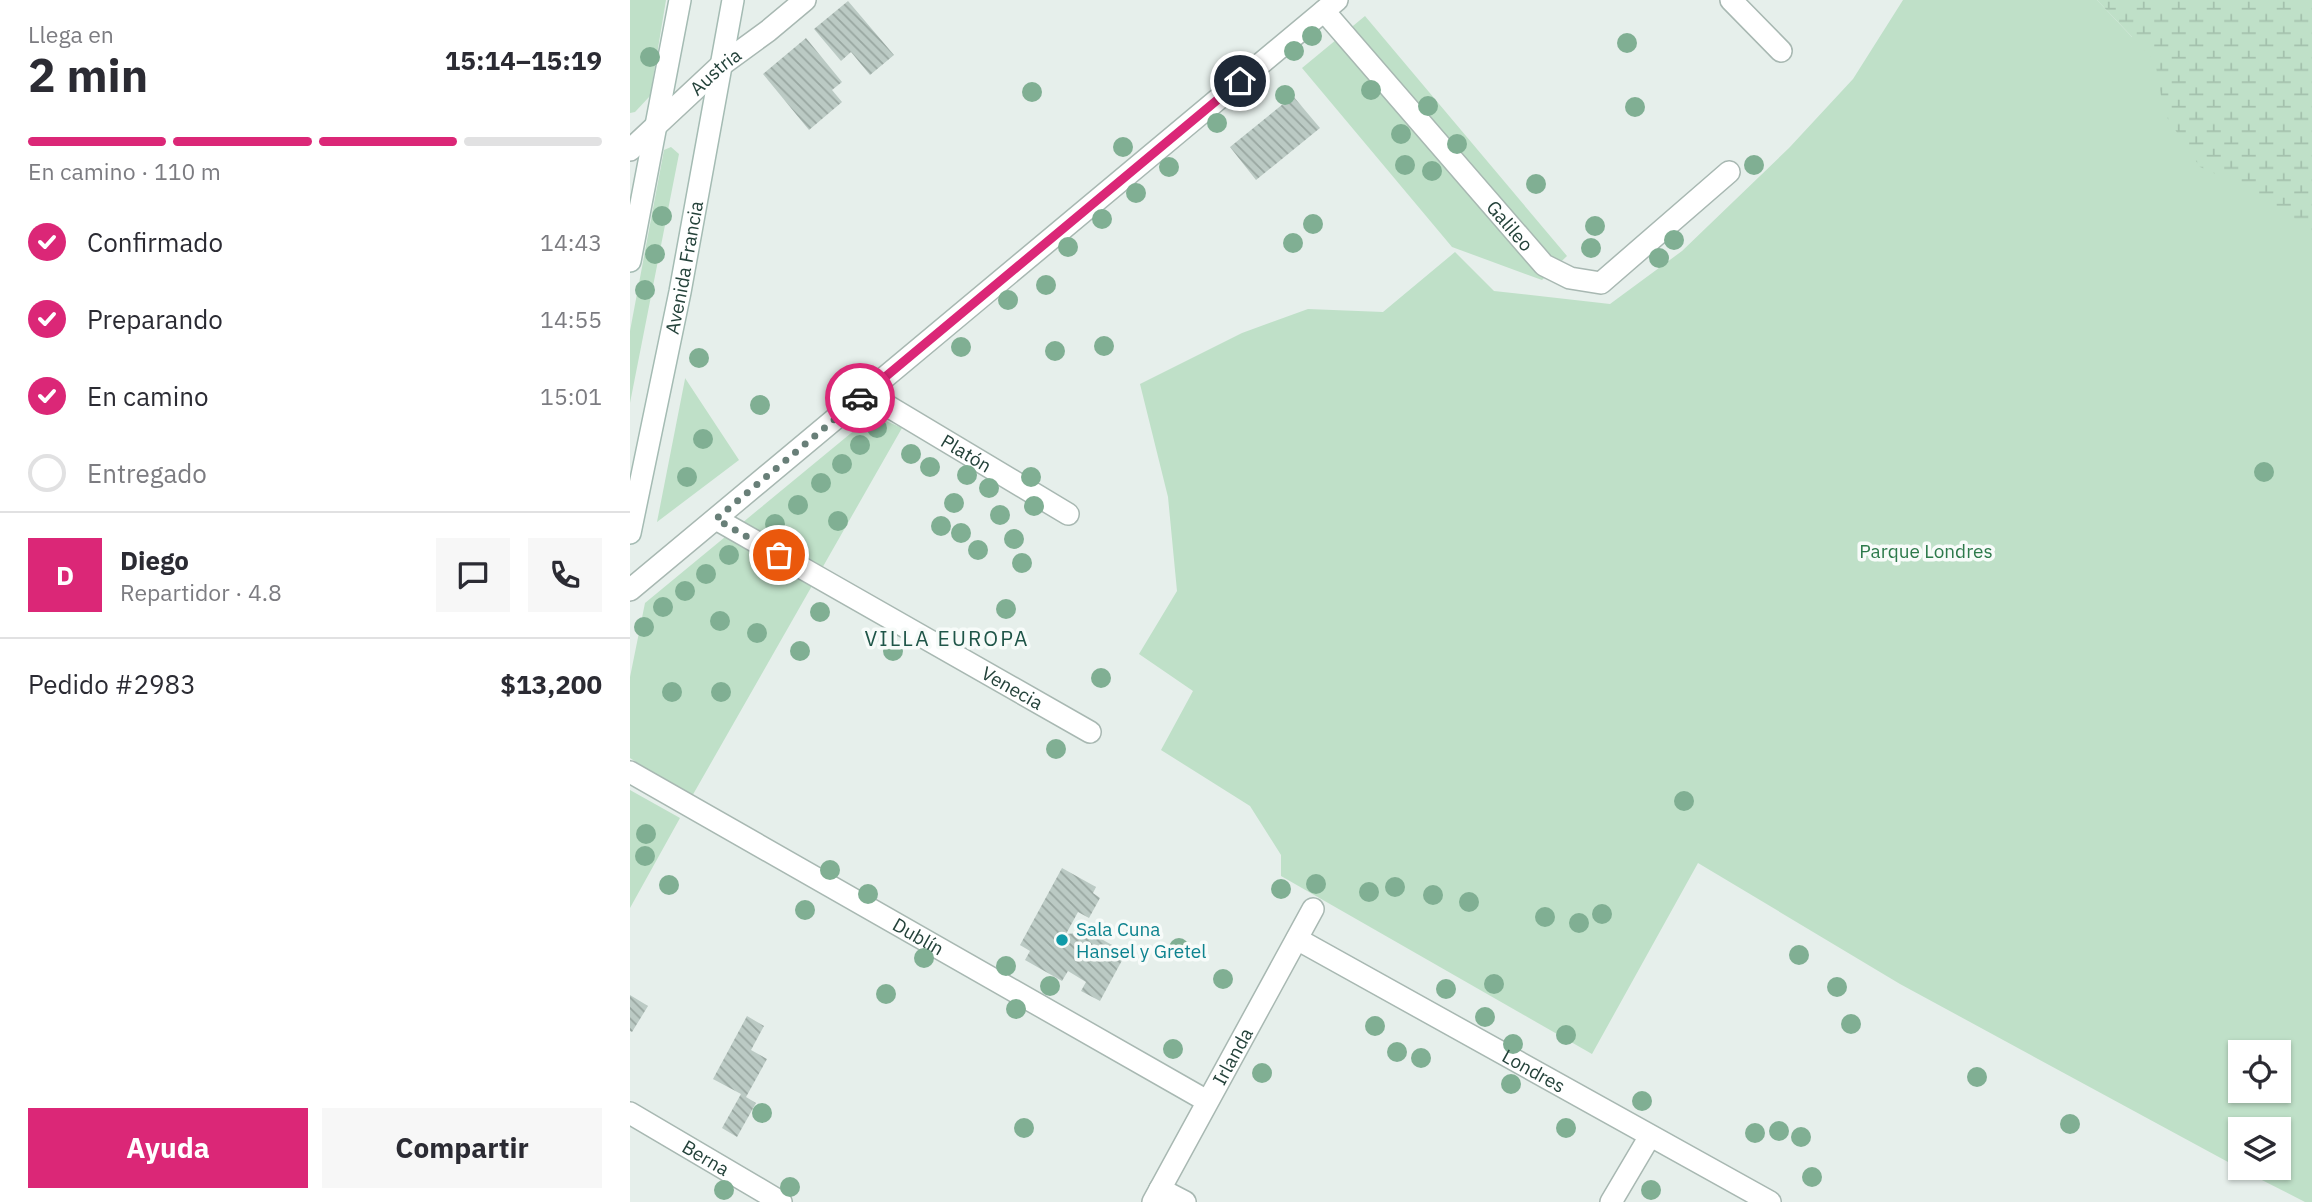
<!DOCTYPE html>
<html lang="es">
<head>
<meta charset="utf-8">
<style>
  body { margin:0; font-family:"IBM Plex Sans",sans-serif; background:#f7f7f7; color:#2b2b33; height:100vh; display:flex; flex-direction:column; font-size:26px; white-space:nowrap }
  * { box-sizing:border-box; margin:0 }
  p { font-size:23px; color:#7c7c81 }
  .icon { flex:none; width:38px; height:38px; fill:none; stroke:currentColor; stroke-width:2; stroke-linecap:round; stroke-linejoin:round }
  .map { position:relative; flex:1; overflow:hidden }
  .side { display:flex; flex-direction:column; background:#fff; width:630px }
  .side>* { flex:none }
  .fabs { position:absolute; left:1598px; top:1040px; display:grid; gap:14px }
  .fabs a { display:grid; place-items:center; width:63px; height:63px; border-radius:0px; background:#fff; box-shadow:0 2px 5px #0004; font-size:35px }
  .pin { position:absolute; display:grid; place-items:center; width:60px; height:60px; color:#fff; margin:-30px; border:4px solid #fff; border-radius:50%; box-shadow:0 2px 7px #0007 }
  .courier { position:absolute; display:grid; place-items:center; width:70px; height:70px; margin:-35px; border:5px solid #db2777; border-radius:50%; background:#fff; color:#222; box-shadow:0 2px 9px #0007 }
  .overview em { font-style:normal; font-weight:700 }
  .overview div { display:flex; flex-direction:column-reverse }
  .overview { display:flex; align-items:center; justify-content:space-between; height:119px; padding:0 28px }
  h1 { font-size:46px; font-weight:700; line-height:52px }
  .bar { display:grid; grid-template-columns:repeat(4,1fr); gap:10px 7px; align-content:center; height:84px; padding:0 28px }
  .bar i { height:9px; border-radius:5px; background:#e1e1e2 }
  .bar .on { background:#db2777 }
  .bar p { grid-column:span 4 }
  .line { display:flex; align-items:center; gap:18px; padding:0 28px; border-top:2px solid #e1e1e2 }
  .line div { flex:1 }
  .round { display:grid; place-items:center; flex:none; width:74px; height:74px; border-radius:0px; background:#f7f7f7 }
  ol { padding:0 28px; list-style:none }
  li { display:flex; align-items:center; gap:21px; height:77px }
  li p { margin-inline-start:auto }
  li .icon { padding:7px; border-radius:50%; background:#db2777; color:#fff; stroke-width:4 }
  li:last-child { color:#7c7c81 }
  li i { width:38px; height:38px; border:4px solid #e1e1e2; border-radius:50% }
  .action { display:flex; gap:14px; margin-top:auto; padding:14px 28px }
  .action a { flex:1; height:80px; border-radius:0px; background:#db2777; color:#fff; font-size:28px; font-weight:700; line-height:80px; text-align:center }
  .action a+a { background:#f7f7f7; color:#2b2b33 }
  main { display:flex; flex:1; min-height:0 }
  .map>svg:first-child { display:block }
  .green { fill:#bfe0c8; fill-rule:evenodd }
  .wetland { fill:url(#wetland-marsh) }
  .building { fill:url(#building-back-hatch) }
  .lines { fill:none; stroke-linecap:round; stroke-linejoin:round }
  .minor-casing { stroke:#a8b8b2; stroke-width:24 }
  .secondary-casing { stroke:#a4bbb3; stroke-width:24 }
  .minor { stroke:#fff; stroke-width:21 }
  .secondary { stroke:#fff; stroke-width:21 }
  .tree { fill:#80af93 }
  .done { stroke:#687f78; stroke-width:7; stroke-dasharray:0 12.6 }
  .route { stroke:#db2777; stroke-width:9 }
  .culture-dot { fill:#0f9aa8; stroke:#f7fbf9; stroke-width:2.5 }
  .labels { text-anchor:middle; stroke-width:7; stroke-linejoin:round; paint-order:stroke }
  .street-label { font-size:19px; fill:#24423a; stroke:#f7fbf9 }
  .park-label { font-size:19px; fill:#2d7a4b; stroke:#f7fbf9 }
  .culture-label { font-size:19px; fill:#0d838f; stroke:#f7fbf9; text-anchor:start }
  .neighbourhood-label { font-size:21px; letter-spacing:2px; fill:#1f5548; stroke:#f7fbf9 }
</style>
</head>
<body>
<main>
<section class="side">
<div class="overview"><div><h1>2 min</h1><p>Llega en</p></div><em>15:14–15:19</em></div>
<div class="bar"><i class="on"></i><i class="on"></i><i class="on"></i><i></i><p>En camino · 110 m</p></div>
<ol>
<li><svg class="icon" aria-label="check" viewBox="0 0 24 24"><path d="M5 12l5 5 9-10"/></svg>Confirmado<p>14:43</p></li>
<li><svg class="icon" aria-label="check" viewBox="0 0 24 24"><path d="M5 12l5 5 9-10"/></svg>Preparando<p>14:55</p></li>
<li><svg class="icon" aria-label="check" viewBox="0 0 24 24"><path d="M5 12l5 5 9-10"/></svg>En camino<p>15:01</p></li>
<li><i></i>Entregado</li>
</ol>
<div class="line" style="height:126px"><b class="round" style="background:#db2777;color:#fff">D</b><div><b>Diego</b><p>Repartidor · 4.8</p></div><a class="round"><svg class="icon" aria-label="chat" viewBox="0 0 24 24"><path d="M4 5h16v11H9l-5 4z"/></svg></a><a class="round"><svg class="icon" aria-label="phone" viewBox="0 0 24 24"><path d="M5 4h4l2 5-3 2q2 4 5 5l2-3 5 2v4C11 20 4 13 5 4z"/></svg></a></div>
<div class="line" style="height:91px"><div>Pedido #2983</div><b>$13,200</b></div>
<div class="action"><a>Ayuda</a><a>Compartir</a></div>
</section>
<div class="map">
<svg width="1682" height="1202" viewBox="0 0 1682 1202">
  <defs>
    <pattern id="wetland-marsh" width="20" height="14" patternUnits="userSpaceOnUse" patternTransform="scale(1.75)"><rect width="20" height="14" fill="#bfe0c8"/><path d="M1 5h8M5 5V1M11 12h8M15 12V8" fill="none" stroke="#a4c1ad"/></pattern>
    <pattern id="building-back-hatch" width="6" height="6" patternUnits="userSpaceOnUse" patternTransform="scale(1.75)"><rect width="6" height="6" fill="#bbcac4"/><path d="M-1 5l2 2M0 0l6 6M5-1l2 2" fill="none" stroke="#98a6a0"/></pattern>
  </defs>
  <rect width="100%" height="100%" fill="#e6efeb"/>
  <path class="green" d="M0,0H36L20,96L5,112L0,113Z
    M1273,0H1467L1502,37L1682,0V1202H1675L1622,1175L1270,984L1068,863L962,1054L651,876V855L620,806L531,750L563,691L509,654L547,591L538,497L510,384L612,333L678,309L753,312L825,252L864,291L980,304L1052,251L1159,148L1223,79ZM1610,1052H1648V1090H1610ZM1610,1129H1648V1167H1610Z
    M735,16L937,256L912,280L822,247L672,68Z
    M41,147L49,154L0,403V331L34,150Z
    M55,378L109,460L27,522L55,379Z
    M243,415L272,428L61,798L0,758V677L15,603Z
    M0,790L50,818L0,908Z"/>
  <path class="wetland" d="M1467,0H1682V231L1628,193L1570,167L1534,113L1525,61Z"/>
  <path class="building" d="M218,1L264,55L240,75L221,52L211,61L184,29Z
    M176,38L212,82L202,90L212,102L179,130L133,74Z
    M663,96L690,128L626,180L600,147Z
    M432,868L466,887L463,893L470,898L459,918L448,912L436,934L459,932L496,953L470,1001L451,991L456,982L438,971L432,981L395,960L400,951L390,945Z
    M0,995L18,1006L2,1032L0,1031Z
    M117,1016L134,1026L121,1050L137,1059L116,1097L126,1103L107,1137L92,1128L111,1094L83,1079Z"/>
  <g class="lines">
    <defs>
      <g id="minor">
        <path d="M1101,0L1151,51"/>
        <path id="s1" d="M694,11L914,265L940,278L971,283L1099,172"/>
        <path id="s2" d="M0,150L90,66L138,31L175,0"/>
        <path id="s3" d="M236,393L438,514"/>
        <path id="s4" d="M86,519L460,732"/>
        <path d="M0,590L707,0"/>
        <path id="s5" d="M0,772L577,1101"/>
        <path id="s6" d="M667,939L1140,1202"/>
        <path id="s7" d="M0,1113L151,1202"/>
        <path d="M530,1189L555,1202"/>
        <path id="s8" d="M523,1202L683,909"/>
        <path d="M981,1202L1020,1136"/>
      </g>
      <g id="secondary">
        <path d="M0,261L50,0"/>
        <path id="s9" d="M0,533L50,292L103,0"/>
      </g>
    </defs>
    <use href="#minor" class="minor-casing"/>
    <use href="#secondary" class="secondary-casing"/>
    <use href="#minor" class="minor"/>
    <use href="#secondary" class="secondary"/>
  </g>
  <g class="tree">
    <circle cx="682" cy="36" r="10"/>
    <circle cx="997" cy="43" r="10"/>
    <circle cx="664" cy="51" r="10"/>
    <circle cx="20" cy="57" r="10"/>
    <circle cx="741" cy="90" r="10"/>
    <circle cx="402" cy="92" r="10"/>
    <circle cx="655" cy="95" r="10"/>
    <circle cx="612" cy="100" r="10"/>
    <circle cx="798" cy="106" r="10"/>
    <circle cx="1005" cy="107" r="10"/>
    <circle cx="587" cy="123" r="10"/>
    <circle cx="771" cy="134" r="10"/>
    <circle cx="827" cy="144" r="10"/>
    <circle cx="493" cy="147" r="10"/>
    <circle cx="775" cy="165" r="10"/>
    <circle cx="1124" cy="165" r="10"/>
    <circle cx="539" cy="167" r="10"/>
    <circle cx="802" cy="171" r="10"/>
    <circle cx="906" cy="184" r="10"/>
    <circle cx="506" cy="193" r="10"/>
    <circle cx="32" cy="216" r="10"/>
    <circle cx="472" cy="219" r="10"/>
    <circle cx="683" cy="224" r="10"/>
    <circle cx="965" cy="226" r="10"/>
    <circle cx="1044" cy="240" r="10"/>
    <circle cx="663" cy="243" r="10"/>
    <circle cx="438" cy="247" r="10"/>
    <circle cx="961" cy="248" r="10"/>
    <circle cx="25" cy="254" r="10"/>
    <circle cx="1029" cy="258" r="10"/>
    <circle cx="416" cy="285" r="10"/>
    <circle cx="15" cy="290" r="10"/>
    <circle cx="378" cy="300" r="10"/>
    <circle cx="474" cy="346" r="10"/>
    <circle cx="331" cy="347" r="10"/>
    <circle cx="425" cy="351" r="10"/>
    <circle cx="69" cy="358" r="10"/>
    <circle cx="130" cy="405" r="10"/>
    <circle cx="247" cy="428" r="10"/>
    <circle cx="73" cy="439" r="10"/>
    <circle cx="230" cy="445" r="10"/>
    <circle cx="281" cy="454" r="10"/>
    <circle cx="212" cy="464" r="10"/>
    <circle cx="300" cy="467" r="10"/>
    <circle cx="1634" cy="472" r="10"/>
    <circle cx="337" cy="475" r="10"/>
    <circle cx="57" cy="477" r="10"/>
    <circle cx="401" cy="477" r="10"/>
    <circle cx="191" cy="483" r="10"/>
    <circle cx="359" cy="488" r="10"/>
    <circle cx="324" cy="503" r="10"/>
    <circle cx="168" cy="505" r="10"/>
    <circle cx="404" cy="506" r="10"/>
    <circle cx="370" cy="515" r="10"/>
    <circle cx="208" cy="521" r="10"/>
    <circle cx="145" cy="524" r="10"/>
    <circle cx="311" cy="526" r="10"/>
    <circle cx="331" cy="533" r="10"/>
    <circle cx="384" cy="539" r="10"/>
    <circle cx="348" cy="550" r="10"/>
    <circle cx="99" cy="555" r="10"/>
    <circle cx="392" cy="563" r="10"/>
    <circle cx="76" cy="574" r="10"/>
    <circle cx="55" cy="591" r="10"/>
    <circle cx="33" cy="607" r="10"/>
    <circle cx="376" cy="609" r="10"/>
    <circle cx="190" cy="612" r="10"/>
    <circle cx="90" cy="621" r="10"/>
    <circle cx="14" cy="627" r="10"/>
    <circle cx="127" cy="633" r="10"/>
    <circle cx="170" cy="651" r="10"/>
    <circle cx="263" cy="651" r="10"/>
    <circle cx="471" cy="678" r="10"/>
    <circle cx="42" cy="692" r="10"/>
    <circle cx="91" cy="692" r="10"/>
    <circle cx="426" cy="749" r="10"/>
    <circle cx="1054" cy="801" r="10"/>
    <circle cx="16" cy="834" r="10"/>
    <circle cx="15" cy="856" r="10"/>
    <circle cx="200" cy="870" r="10"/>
    <circle cx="686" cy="884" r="10"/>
    <circle cx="39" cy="885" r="10"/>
    <circle cx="765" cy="887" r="10"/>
    <circle cx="651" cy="889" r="10"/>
    <circle cx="739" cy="892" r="10"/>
    <circle cx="238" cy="894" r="10"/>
    <circle cx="803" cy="895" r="10"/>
    <circle cx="839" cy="902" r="10"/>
    <circle cx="175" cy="910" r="10"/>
    <circle cx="972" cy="914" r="10"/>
    <circle cx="915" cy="917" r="10"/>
    <circle cx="949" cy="923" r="10"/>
    <circle cx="549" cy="948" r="10"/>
    <circle cx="1169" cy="955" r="10"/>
    <circle cx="294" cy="958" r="10"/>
    <circle cx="376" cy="966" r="10"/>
    <circle cx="593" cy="979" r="10"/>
    <circle cx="864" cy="984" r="10"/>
    <circle cx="420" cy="986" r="10"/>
    <circle cx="1207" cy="987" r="10"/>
    <circle cx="816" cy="989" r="10"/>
    <circle cx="256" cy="994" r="10"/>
    <circle cx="386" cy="1009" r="10"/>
    <circle cx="855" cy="1017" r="10"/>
    <circle cx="1221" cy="1024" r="10"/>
    <circle cx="745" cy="1026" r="10"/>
    <circle cx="936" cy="1035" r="10"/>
    <circle cx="883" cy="1044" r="10"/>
    <circle cx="543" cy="1049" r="10"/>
    <circle cx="767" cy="1052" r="10"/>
    <circle cx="791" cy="1058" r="10"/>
    <circle cx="632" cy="1073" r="10"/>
    <circle cx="1347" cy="1077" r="10"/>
    <circle cx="881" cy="1084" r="10"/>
    <circle cx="1012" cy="1101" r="10"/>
    <circle cx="132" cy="1113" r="10"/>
    <circle cx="1440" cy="1124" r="10"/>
    <circle cx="394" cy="1128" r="10"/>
    <circle cx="936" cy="1128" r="10"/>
    <circle cx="1149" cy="1131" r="10"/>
    <circle cx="1125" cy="1133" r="10"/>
    <circle cx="1171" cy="1137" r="10"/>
    <circle cx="1182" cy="1177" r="10"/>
    <circle cx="160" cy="1187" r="10"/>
    <circle cx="94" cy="1190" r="10"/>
    <circle cx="1021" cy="1190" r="10"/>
  </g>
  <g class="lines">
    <path class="done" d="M149,555L86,519L230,398"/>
    <path class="route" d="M230,398L610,81"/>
  </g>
  <circle class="culture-dot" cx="432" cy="940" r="7"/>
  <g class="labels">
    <g class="street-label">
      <text dy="7" stroke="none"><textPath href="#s2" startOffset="116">Austria</textPath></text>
      <text dy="7" stroke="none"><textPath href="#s1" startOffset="284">Galileo</textPath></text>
      <text dy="7" stroke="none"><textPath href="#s9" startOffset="271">Avenida Francia</textPath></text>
      <text dy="7" stroke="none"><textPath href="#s3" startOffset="117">Platón</textPath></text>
      <text dy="7" stroke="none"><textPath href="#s4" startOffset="341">Venecia</textPath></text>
      <text dy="7" stroke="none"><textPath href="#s5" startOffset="332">Dublín</textPath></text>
      <text dy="7" stroke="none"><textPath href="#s8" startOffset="166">Irlanda</textPath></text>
      <text dy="7" stroke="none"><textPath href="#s6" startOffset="271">Londres</textPath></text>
      <text dy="7" stroke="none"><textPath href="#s7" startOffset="88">Berna</textPath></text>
    </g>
    <g class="park-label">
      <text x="1296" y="558">Parque Londres</text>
    </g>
    <g class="culture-label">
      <text x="446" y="936">Sala Cuna<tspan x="446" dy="22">Hansel y Gretel</tspan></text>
    </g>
    <g class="neighbourhood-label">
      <text x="317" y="646">VILLA EUROPA</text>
    </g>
  </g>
</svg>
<div class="fabs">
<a><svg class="icon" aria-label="locate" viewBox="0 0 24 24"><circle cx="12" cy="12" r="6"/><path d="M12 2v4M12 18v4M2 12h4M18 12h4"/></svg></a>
<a><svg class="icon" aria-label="layers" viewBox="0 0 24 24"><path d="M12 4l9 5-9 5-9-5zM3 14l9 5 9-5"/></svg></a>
</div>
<div class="pin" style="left:149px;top:555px;background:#ea580c"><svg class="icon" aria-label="bag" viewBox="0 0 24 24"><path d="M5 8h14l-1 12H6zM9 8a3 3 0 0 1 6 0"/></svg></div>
<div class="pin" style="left:610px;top:81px;background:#1f2937"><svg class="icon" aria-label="home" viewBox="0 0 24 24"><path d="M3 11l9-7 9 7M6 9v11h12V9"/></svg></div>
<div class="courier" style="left:230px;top:398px"><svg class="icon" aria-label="car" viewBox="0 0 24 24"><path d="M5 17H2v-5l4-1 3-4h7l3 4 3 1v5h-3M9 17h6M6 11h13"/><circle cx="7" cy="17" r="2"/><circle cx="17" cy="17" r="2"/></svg></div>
</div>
</main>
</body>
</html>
